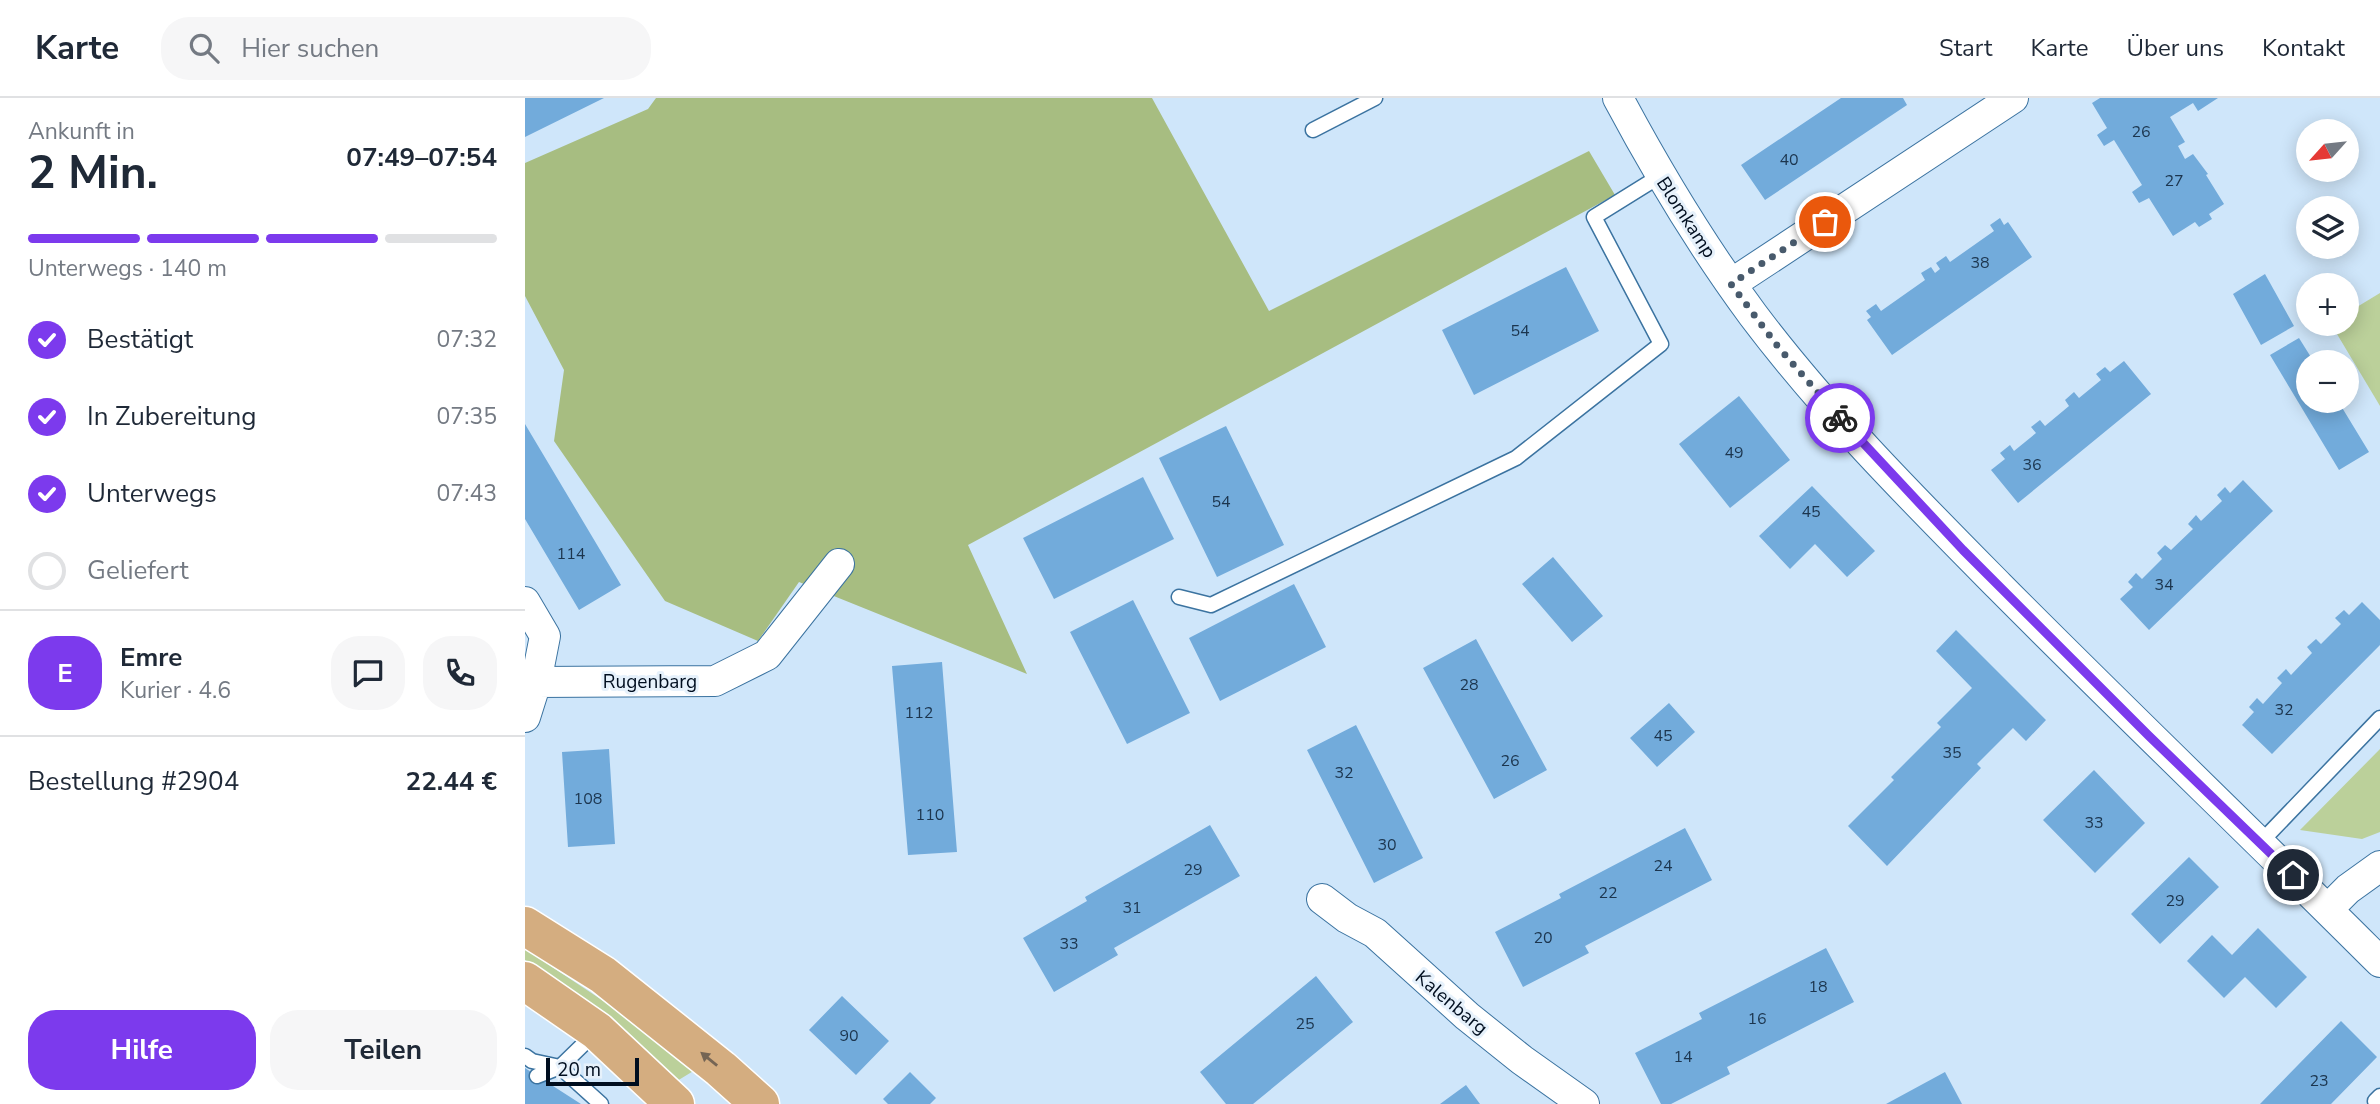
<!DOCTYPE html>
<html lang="de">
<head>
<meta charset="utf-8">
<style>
  body { margin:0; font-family:"Nunito Sans",sans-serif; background:#f6f6f7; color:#1f2937; height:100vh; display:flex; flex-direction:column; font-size:26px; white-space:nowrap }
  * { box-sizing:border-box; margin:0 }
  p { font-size:23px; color:#747a83 }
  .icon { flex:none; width:38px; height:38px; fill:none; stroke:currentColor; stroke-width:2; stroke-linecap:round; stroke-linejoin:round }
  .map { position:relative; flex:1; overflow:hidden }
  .details { display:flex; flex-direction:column; background:#fff; width:525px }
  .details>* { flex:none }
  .needle { width:46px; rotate:243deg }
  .fabs { position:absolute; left:1771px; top:21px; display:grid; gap:14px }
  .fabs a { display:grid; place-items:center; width:63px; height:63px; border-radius:50%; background:#fff; box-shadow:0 4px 18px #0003; font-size:35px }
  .scale { position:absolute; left:21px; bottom:18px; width:93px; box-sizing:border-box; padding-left:7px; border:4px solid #000e1f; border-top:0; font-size:19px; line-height:24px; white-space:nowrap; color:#000e1f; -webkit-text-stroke:5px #e6f1fb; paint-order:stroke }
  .pin { position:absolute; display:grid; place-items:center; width:60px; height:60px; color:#fff; margin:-30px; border:4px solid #fff; border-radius:50%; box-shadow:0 2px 7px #0007 }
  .courier { position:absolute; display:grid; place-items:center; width:70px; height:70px; margin:-35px; border:5px solid #7c3aed; border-radius:50%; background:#fff; color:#222; box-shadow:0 2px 9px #0007 }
  .summary em { font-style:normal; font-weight:700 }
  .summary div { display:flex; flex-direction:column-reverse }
  .summary { display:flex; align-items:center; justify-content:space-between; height:119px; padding:0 28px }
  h1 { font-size:46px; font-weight:700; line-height:52px }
  .bar { display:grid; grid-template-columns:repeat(4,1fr); gap:10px 7px; align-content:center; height:84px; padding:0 28px }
  .bar i { height:9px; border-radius:5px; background:#e0e1e3 }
  .bar .current { background:#7c3aed }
  .bar p { grid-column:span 4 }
  .line { display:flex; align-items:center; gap:18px; padding:0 28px; border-top:2px solid #e0e1e3 }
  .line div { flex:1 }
  .round { display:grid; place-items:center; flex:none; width:74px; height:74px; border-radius:28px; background:#f6f6f7 }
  ol { padding:0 28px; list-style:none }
  li { display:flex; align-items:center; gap:21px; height:77px }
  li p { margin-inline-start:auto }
  li .icon { padding:7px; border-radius:50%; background:#7c3aed; color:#fff; stroke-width:4 }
  li:last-child { color:#747a83 }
  li i { width:38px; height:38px; border:4px solid #e0e1e3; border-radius:50% }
  .action { display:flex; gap:14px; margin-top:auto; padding:14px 28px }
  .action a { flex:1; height:80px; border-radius:28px; background:#7c3aed; color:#fff; font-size:28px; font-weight:700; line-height:80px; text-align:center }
  .action a+a { background:#f6f6f7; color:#1f2937 }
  header { display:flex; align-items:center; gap:42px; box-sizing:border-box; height:98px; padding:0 35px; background:#fff; border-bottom:2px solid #e0e1e3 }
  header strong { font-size:33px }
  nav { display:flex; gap:38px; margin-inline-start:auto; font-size:24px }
  .search { width:490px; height:63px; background:#f6f6f7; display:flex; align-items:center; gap:18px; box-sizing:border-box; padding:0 24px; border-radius:28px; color:#747a83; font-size:26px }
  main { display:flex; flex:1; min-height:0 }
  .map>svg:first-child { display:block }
  .green { fill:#bbd09a }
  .forest { fill:#a7bd81 }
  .building { fill:#72abdb }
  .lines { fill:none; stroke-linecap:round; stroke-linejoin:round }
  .service-casing { stroke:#3b73a0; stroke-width:17 }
  .minor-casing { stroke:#3b73a0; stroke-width:32 }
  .primary-casing { stroke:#fff; stroke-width:41 }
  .service { stroke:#fff; stroke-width:14 }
  .minor { stroke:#fff; stroke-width:30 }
  .primary { stroke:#d4ad80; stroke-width:38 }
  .oneway { fill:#756554 }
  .done { stroke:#485a6c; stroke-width:7; stroke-dasharray:0 12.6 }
  .route { stroke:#7c3aed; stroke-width:9 }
  .labels { text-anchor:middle; stroke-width:6; stroke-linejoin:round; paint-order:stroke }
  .number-label { font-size:16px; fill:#1c354e }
  .street-label { font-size:19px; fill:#000e1f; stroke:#e6f1fb }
</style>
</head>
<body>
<header>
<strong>Karte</strong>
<div class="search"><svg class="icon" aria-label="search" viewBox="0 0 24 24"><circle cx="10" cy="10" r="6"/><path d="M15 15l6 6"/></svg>Hier suchen</div>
<nav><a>Start</a><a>Karte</a><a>Über uns</a><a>Kontakt</a></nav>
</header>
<main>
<section class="details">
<div class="summary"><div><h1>2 Min.</h1><p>Ankunft in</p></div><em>07:49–07:54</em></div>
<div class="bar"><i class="current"></i><i class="current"></i><i class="current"></i><i></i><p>Unterwegs · 140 m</p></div>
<ol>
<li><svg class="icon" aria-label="check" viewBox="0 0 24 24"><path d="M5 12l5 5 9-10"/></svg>Bestätigt<p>07:32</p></li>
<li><svg class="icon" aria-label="check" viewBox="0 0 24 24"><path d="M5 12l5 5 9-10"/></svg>In Zubereitung<p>07:35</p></li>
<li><svg class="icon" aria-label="check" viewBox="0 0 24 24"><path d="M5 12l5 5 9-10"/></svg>Unterwegs<p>07:43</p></li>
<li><i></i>Geliefert</li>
</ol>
<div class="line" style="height:126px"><b class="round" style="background:#7c3aed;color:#fff">E</b><div><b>Emre</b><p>Kurier · 4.6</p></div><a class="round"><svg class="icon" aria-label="chat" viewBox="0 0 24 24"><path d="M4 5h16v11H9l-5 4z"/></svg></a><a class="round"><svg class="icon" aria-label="phone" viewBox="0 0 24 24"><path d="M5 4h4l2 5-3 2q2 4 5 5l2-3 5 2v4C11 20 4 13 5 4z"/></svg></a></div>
<div class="line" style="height:91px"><div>Bestellung #2904</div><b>22.44 €</b></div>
<div class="action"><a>Hilfe</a><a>Teilen</a></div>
</section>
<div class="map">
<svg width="1855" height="1006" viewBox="0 0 1855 1006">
  <rect width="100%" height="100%" fill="#cfe6fa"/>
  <path class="green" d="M1855,195V308L1806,226H1822V215Z
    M1855,651V734L1837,741L1775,732Z
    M0,851L92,912L170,972L152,983L20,875L0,862Z"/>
  <path class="forest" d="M131,0H627L744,213L1064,53L1090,97L443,447L502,576L274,484L233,543L140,503L29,343L39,272L0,198V65L123,11Z"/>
  <path class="building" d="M0,0H79L0,39Z
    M1316,0H1378L1382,7L1240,102L1216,67Z
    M1575,0H1693L1673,13L1668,5L1645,19L1660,44L1653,48L1660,61L1668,56L1683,76L1681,77L1699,106L1684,116L1687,121L1674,129L1670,124L1648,138L1624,100L1614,105L1607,94L1617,87L1589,42L1579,48L1572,37L1582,30L1567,5Z
    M1475,120L1479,127L1483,124L1507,159L1367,257L1342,222L1346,219L1341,213L1351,206L1356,213L1400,182L1396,175L1406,169L1410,175L1415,171L1411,165L1421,158L1425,164L1469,133L1465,127Z
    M1041,169L1074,233L949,297L917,232Z
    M1740,176L1769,228L1736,247L1708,196Z
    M1774,240L1789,264H1783V303H1813L1844,354L1814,372L1745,257Z
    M1599,263L1626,296L1493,405L1466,372L1480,361L1475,355L1485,347L1489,353L1511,335L1506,329L1515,322L1520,328L1544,308L1540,302L1549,294L1554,300L1576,282L1571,276L1580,269L1585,274Z
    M1214,298L1265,362L1205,410L1154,346Z
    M0,326L96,487L54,512L0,421Z
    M701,328L759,447L692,479L634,360Z
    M618,379L649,441L529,501L498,440Z
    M1718,382L1748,413L1624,532L1595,501L1608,489L1603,484L1611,475L1617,481L1637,461L1632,455L1640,447L1646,452L1668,431L1663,426L1671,417L1676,423L1697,403L1692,397L1700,389L1705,395Z
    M1287,388L1350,453L1322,479L1290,446L1265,471L1234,438Z
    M1028,459L1078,518L1047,544L997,486Z
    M769,486L801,549L695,603L664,540Z
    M608,502L665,615L602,646L545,534Z
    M1837,504L1855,522V547L1747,656L1717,627L1729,614L1724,609L1732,600L1738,606L1757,585L1752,580L1761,571L1766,577L1787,555L1782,549L1791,541L1796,546L1816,526L1810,520L1819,512L1824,517Z
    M1431,532L1521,622L1501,643L1488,630L1452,666L1456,670L1362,768L1323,728L1369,682L1366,679L1416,629L1412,625L1447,590L1411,553Z
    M951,541L1022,672L969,701L898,570Z
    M417,564L432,754L383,757L367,568Z
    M1144,605L1170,634L1132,669L1105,640Z
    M831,627L898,760L849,785L782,652Z
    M84,651L90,746L43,749L37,654Z
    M1569,672L1620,725L1570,775L1518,722Z
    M685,727L715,778L589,850L593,857L529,894L498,840L562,803L560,799Z
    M1160,730L1187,782L1060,848L1064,855L998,889L970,834L1036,800L1034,796Z
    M1664,759L1694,789L1635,846L1606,816Z
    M1733,830L1782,879L1751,910L1720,879L1699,900L1662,863L1687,837L1707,857Z
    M1301,850L1329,904L1202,969L1205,976L1146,1006H1136L1110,955L1177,921L1174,915Z
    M791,878L828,924L728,1006H701L675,974Z
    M317,898L364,943L331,977L284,932Z
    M1816,923L1852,959L1806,1006H1735Z
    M0,970L56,1006H0Z
    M385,974L411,1000L405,1006H363L358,1001Z
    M1420,974L1437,1006H1361Z
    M941,987L955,1006H915Z"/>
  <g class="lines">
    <defs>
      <path id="service" d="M788,32L850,0
        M654,499L686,507L991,360L1136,246L1069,119L1135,78
        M1735,745L1855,620
        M0,958L7,963L35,969L76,1006
        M12,978L35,969L72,933
        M1850,1003L1855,998"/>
      <path id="minor" d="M1093,0C1133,75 1177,148 1228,217C1301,314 1389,402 1474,488C1600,615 1729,738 1855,864
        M1206,186L1488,0
        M0,504L20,538L11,584L0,619
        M11,584L190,583L242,557L314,466
        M797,801L822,820L850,835L942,918L997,962L1059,1006
        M1803,811L1823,791L1855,768"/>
      <path id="primary" d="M0,828L78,877L196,971L235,1006
        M0,883L72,933L150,1006"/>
    </defs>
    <use href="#service" class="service-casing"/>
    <use href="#minor" class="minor-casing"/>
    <use href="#primary" class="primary-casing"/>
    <use href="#service" class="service"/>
    <use href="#minor" class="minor"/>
    <use href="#primary" class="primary"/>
  </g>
  <defs><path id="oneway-solid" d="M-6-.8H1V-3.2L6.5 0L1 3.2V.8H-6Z" transform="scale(1.75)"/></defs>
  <use class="oneway" href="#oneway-solid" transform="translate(184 961) rotate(-141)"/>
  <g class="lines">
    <path class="done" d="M1300,124L1206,186L1254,250L1315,320"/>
    <path class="route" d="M1315,320L1438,452L1624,638L1768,777"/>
  </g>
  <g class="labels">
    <g class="number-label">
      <text x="1616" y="39">26</text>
      <text x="1264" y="67">40</text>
      <text x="1649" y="88">27</text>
      <text x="1455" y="170">38</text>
      <text x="995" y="238">54</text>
      <text x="1209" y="360">49</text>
      <text x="1507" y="372">36</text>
      <text x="696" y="409">54</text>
      <text x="1286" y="419">45</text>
      <text x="46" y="461">114</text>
      <text x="1639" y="492">34</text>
      <text x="944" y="592">28</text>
      <text x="1759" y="617">32</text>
      <text x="394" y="620">112</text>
      <text x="1138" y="643">45</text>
      <text x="1427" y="660">35</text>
      <text x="985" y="668">26</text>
      <text x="819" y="680">32</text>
      <text x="63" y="706">108</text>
      <text x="405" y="722">110</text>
      <text x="1569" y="730">33</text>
      <text x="862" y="752">30</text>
      <text x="1138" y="773">24</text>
      <text x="668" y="777">29</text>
      <text x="1083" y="800">22</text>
      <text x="1650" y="808">29</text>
      <text x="607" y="815">31</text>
      <text x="1018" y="845">20</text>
      <text x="544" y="851">33</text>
      <text x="1293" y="894">18</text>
      <text x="1232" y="926">16</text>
      <text x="780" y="931">25</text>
      <text x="324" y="943">90</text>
      <text x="1158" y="964">14</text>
      <text x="1794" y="988">23</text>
    </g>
    <g class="street-label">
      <text transform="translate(1162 119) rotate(57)" y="7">Blomkamp</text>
      <text x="125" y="590">Rugenbarg</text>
      <text transform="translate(927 904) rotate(40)" y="7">Kalenbarg</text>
    </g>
  </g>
</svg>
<div class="fabs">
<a><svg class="needle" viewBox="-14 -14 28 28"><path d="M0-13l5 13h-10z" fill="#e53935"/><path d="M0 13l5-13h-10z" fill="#747a83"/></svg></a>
<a><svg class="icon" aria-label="layers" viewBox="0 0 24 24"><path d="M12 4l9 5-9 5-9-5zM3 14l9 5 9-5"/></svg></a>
<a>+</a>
<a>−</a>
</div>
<div class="scale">20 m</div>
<div class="pin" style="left:1300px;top:124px;background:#ea580c"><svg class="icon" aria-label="bag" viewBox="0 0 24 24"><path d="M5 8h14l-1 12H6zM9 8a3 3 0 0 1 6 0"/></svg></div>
<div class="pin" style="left:1768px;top:777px;background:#1f2937"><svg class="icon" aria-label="home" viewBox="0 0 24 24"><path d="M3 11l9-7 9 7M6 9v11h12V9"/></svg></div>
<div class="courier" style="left:1315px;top:320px"><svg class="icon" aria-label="bike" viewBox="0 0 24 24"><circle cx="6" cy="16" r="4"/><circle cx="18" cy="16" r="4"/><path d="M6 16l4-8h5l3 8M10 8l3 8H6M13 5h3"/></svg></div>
</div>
</main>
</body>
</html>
